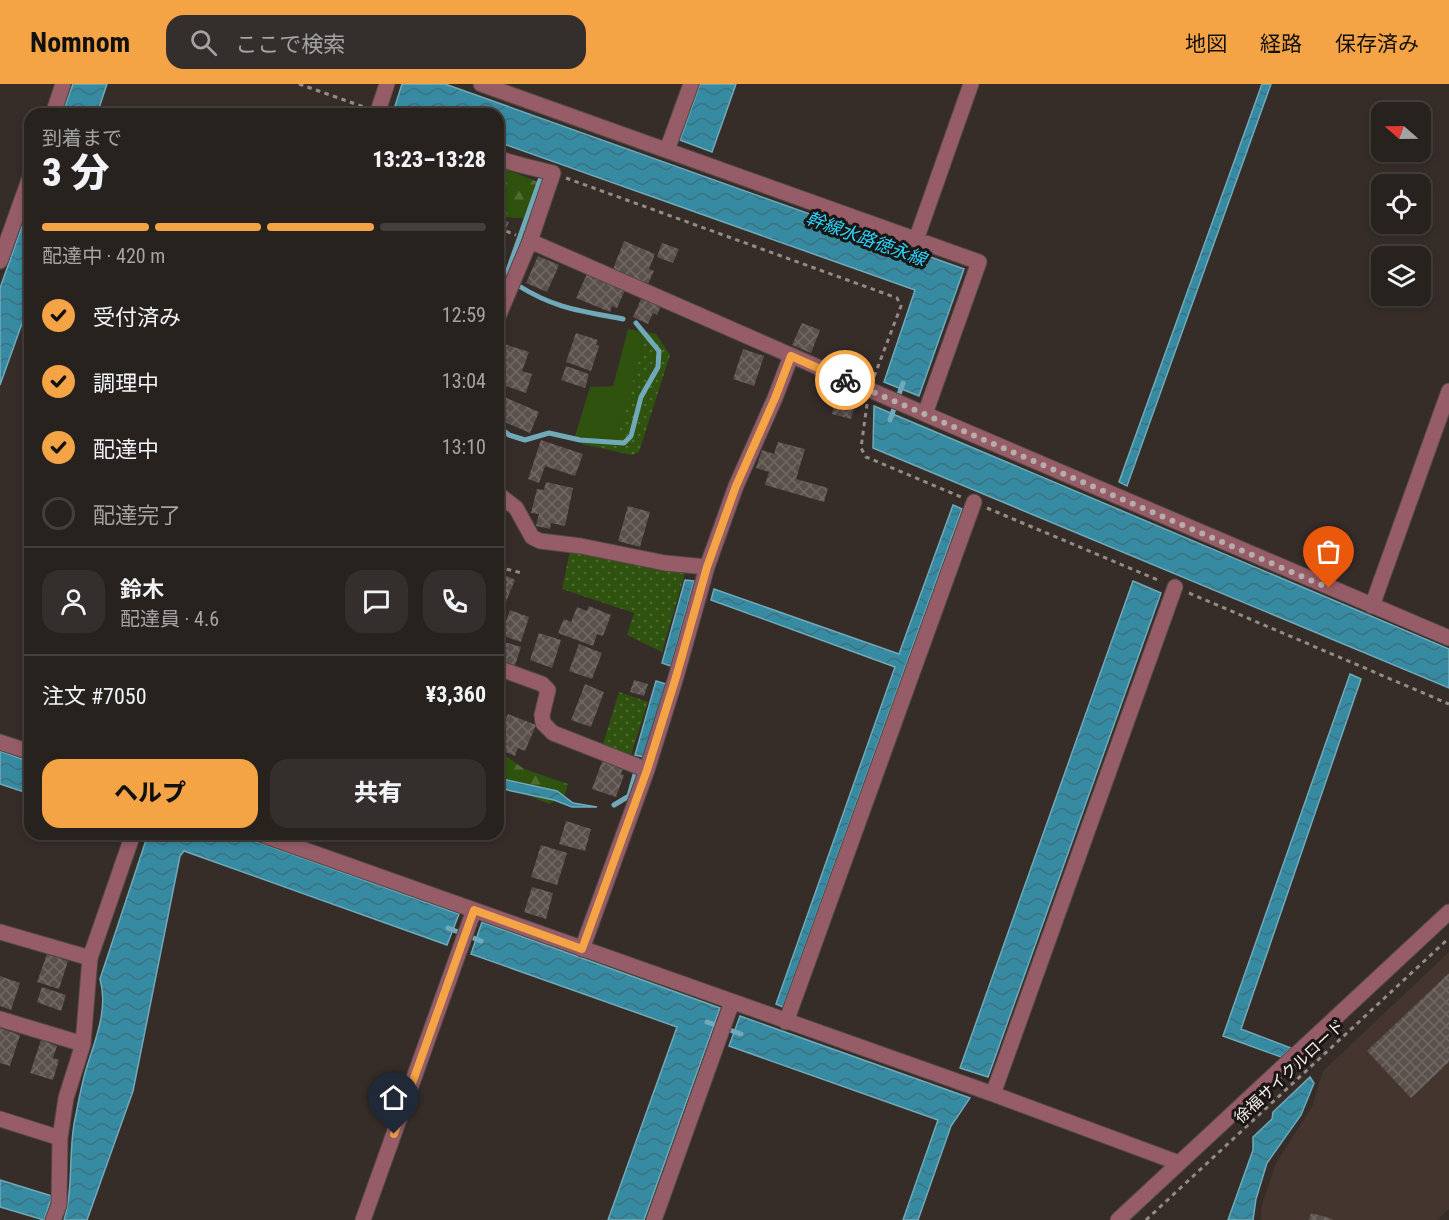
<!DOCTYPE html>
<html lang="ja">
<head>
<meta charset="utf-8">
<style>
  body { margin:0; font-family:"Roboto Condensed","Noto Sans JP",sans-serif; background:#342f2c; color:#f1f3f6; height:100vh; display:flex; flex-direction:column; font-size:22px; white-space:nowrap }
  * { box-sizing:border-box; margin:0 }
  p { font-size:20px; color:#a5a4a4 }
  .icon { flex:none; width:33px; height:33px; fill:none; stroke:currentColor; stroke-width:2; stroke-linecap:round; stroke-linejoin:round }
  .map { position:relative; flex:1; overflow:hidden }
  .drawer { position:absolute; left:24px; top:24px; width:480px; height:732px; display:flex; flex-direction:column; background:#28221f; border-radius:18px; box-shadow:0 3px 9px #0003,0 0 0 2px #443f3d }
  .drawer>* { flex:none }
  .needle { width:39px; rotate:290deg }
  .controls { position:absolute; left:1371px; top:18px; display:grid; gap:12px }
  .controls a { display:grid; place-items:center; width:60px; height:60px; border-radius:12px; background:#28221f; box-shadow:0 3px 9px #0003,0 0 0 2px #443f3d; font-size:30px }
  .pin { position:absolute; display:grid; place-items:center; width:51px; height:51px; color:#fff; margin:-62px -26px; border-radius:50% 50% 50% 0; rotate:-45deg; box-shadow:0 0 6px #0007 }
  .pin .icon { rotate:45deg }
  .courier { position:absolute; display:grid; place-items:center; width:60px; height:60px; margin:-30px; border:4px solid #f4a345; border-radius:50%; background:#fff; color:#222; box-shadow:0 2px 8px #0007 }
  .headline em { font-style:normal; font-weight:800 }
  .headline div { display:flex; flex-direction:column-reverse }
  .headline { display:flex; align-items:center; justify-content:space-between; height:102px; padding:0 18px }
  h1 { font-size:39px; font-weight:800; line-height:45px }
  .bar { display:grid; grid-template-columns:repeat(4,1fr); gap:9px 6px; align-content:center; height:72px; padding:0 18px }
  .bar i { height:8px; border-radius:4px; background:#443f3d }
  .bar .on { background:#f4a345 }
  .bar p { grid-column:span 4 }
  .line { display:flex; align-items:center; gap:15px; padding:0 18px; border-top:2px solid #443f3d }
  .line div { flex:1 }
  .round { display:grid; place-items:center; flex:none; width:63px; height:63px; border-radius:18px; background:#342f2c }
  ol { padding:0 18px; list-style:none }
  li { display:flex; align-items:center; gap:18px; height:66px }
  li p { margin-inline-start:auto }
  li .icon { padding:6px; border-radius:50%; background:#f4a345; color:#111; stroke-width:4 }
  li:last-child { color:#a5a4a4 }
  li i { width:33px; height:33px; border:3px solid #443f3d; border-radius:50% }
  .button { display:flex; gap:12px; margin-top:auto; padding:12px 18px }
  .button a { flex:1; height:69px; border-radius:18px; background:#f4a345; color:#111; font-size:24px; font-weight:800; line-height:69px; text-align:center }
  .button a+a { background:#342f2c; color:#f1f3f6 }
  header { display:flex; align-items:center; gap:36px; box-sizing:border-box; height:84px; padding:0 30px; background:#f4a345; color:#111 }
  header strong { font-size:28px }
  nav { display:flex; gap:33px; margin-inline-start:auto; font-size:21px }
  .search { width:420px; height:54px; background:#342f2c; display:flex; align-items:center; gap:15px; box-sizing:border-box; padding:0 21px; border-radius:18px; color:#a5a4a4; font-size:22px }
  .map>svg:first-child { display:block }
  .built { fill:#45352f }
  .grass { fill:url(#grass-dots) }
  .forest { fill:url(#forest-firs) }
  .garden { fill:#2f520e }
  .water { fill:url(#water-waves); stroke:#70aaba; stroke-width:1.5 }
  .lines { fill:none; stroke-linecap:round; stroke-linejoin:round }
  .stream { stroke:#70aaba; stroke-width:5 }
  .building { fill:url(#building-cross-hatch) }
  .minor-casing { stroke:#514945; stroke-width:17 }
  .path { stroke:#938b88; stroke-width:3; stroke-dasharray:4.5 4.5; stroke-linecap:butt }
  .minor { stroke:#965c67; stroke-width:15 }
  .done { stroke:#b4adaa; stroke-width:6; stroke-dasharray:0 10.8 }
  .route { stroke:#f4a345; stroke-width:8 }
  .labels { text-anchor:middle; stroke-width:6; stroke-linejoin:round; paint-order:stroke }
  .street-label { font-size:16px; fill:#f8f2ef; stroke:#1a1614 }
  .water-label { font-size:18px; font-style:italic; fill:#2ad4fd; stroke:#1a1614 }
</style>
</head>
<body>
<header>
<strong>Nomnom</strong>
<div class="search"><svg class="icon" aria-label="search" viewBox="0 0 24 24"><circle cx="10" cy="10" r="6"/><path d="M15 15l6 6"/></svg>ここで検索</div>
<nav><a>地図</a><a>経路</a><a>保存済み</a></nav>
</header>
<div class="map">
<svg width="1449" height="1136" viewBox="0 0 1449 1136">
  <defs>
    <pattern id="grass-dots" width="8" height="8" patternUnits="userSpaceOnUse" patternTransform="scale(1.5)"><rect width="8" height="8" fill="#2f520e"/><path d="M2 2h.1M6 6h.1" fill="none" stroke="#4e6b31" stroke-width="1.8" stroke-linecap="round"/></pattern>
    <pattern id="forest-firs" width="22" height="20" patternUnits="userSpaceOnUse" patternTransform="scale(1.5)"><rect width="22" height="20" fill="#2f520e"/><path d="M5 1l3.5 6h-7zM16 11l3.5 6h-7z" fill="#4e6b31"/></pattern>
    <pattern id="water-waves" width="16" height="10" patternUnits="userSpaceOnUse" patternTransform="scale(1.5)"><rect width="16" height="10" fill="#368ba3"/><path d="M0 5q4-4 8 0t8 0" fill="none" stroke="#3e717f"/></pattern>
    <pattern id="building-cross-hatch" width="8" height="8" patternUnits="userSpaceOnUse" patternTransform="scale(1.5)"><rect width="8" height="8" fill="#5a504c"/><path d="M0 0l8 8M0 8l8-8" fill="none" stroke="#726a66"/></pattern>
  </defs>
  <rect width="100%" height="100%" fill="#362d29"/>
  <path class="built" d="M1449,868V1125L1437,1136H1261L1262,1121L1276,1079L1312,1023L1323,987Z"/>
  <path class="grass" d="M635,246L656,250L670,271L639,368L632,371L582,360L575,352L617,353L644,257Z
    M570,467L685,489L662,568L627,551L634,529L562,505Z
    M619,608L648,618L630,674L602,663Z"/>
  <path class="forest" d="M498,82L538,98L524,134L498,133Z
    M498,666L524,685L568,700L564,712L549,720L498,699Z"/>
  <path class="garden" d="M628,245L635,246L644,257L617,354L575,352L590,303L613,302Z"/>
  <path class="water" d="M73,0H107L97,30H62Z
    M402,0H445L964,185L919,312L884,298L915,206L498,58V30H418L395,22Z
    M700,0H736L712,68L680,56Z
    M1262,0H1271L1127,402L1119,398Z
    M30,120V217L0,301V204Z
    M874,322L1449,565V604L873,364Z
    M953,421L962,425L783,923L776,920L895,583L711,516L714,505L899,570Z
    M685,496L694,497L671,582L662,579Z
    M1133,497L1161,509L988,993L960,984Z
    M1350,590L1361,595L1241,945L1291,964L1281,973L1223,952Z
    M656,597L666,600L644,673L635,671Z
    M0,667L30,678V710L0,700Z
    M498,694L557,707L573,719L597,723H572L554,716L498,704Z
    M148,750H235L459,830L447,861L184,767L180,772L133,1007L87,1136H64C74,1103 68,1068 75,1035C78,1020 81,1004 85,989C94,958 109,927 100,895Z
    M482,838L720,924L644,1136H608L677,943L471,870Z
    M740,932L970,1014L951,1042L918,1136H903L938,1036L729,962Z
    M1310,993L1314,999L1301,1031L1267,1079L1256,1115L1253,1136H1228L1253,1066V1053L1272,1035L1273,1028Z
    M0,1096L52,1112L44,1136L0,1123Z"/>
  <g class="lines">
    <path class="stream" d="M507,189L540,96
      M519,202C556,225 582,227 623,235
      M890,336L903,299
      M498,342L509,351L525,356L549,349L580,356L624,359L631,352L641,313L658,283L659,267L636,239
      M614,721L629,712L636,687
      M448,844L481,857
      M707,938L741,950"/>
  </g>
  <path class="building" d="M498,134L509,138L500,158L498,157Z
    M624,157L655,170L649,185L654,187L648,200L613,185Z
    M662,159L679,165L673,179L657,173Z
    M538,172L559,181L547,208L526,199Z
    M587,190L625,206L617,224L612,222L610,228L576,214Z
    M642,213L661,221L657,231L653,229L648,240L633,233Z
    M802,239L820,246L811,269L792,261Z
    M576,249L598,256L596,261L599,262L591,287L566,278Z
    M498,258L529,268L522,287L532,290L526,309L503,301L502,305L498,303Z
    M743,265L764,272L754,302L733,295Z
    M566,282L589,290L585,304L561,296Z
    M839,305L858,311L851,335L832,330Z
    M498,310L539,328L530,349L498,335Z
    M541,356L583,370L575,392L545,382L539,399L528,395Z
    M778,358L805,365L796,395L828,404L824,418L765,401L769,388L756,384L762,366L774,370Z
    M546,398L573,404L565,442L551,439L550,445L536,442L539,430L531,429L537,405L544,406Z
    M628,422L650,428L640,463L618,457Z
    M499,488L515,496L502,527L498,525Z
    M589,522L611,531L603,552L597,550L593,562L558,549L564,535L571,538L577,523L587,527Z
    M510,526L529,533L521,558L501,551Z
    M539,549L561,556L552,584L530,576Z
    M501,557L521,563L514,584L498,578V566Z
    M579,560L602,569L592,595L569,587Z
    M634,596L648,600L644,612L630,608Z
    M585,600L604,608L591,643L571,636Z
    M508,630L536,641L525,667L518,664L515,672L499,665L503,655L498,653Z
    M603,675L624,682L621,690L624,691L616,713L592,705Z
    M566,737L591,745L585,767L559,760Z
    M541,761L567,769L557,801L531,793Z
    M532,803L553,809L546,835L524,828Z
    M47,870L68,877L59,905L37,898Z
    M1449,889V978L1411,1014L1367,967Z
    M0,892L20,899L11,926L0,922Z
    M42,903L66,911L61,927L37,918Z
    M0,944L20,951L10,982L0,979Z
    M41,956L57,962L53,974L59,976L53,996L30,989Z
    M1311,1129L1333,1135V1136H1309Z"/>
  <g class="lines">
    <defs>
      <path id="minor" d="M481,0L979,178L925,330L1449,554
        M53,30L63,0
        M377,30L387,0
        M667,66L691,0
        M498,74C516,81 534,84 553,89L530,157L498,233
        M916,156L971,0
        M530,157L925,330
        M0,177L30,93
        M498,410L516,424L532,453L540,457L581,462L665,479L707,483
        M1372,522L1449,307
        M498,584L542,600L548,606L542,631L543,639L553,649L647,686
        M0,658L30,668
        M260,750L993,1010L1179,1079
        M0,848L90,874
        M582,865L647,686L676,593L707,483L736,402L775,314L791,272
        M0,935L83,960
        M786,938L974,418
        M993,1010L1175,503
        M0,1035L60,1054
        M53,1136L59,1121L60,1054L66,1014L83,960L90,874L133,750
        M363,1136L474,826
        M654,1136L732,918
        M1118,1136L1449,828"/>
    </defs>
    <use href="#minor" class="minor-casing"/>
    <path class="path" d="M299,0L364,23
      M566,94L897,214L901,222L874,293
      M498,144L516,151
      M867,320L861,364L866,373L961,413
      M987,424L1160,497
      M498,483L522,489
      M1189,509L1449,620
      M1146,1136L1449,854"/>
    <use href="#minor" class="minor"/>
  </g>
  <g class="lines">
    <path class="done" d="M845,296L1329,504"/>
    <path class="route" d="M394,1050L474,826L582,865L647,686L676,593L707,483L736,402L775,314L791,272L845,296"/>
  </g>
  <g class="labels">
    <g class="street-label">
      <text transform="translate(1289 987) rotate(-43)" y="6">徐福サイクルロード</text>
    </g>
    <g class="water-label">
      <text transform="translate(866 155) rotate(20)" y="6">幹線水路徳永線</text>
    </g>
  </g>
</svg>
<div class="controls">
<a><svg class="needle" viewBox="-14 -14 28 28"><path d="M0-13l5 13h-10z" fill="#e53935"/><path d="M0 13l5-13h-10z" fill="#a5a4a4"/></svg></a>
<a><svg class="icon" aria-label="locate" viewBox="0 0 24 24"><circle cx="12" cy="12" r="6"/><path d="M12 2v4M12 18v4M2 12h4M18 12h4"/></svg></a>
<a><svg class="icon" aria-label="layers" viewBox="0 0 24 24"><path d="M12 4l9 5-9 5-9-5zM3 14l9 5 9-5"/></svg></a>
</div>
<div class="pin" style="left:1329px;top:504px;background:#ea580c"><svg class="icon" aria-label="bag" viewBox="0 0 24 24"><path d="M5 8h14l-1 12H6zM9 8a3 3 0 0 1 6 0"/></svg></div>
<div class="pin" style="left:394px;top:1050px;background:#1f2937"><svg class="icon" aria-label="home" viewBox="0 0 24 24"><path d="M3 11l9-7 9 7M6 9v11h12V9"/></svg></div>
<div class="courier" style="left:845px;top:296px"><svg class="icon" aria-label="bike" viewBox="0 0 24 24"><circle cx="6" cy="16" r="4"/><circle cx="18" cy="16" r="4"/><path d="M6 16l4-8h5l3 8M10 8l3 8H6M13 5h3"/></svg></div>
<section class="drawer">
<div class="headline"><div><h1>3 分</h1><p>到着まで</p></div><em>13:23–13:28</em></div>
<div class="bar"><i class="on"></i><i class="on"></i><i class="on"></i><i></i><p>配達中 · 420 m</p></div>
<ol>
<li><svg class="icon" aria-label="check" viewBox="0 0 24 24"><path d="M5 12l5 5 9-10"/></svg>受付済み<p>12:59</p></li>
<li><svg class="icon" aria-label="check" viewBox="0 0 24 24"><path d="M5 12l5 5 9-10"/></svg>調理中<p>13:04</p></li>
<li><svg class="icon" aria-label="check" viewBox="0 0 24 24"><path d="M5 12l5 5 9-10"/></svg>配達中<p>13:10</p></li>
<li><i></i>配達完了</li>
</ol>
<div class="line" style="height:108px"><a class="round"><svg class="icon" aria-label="person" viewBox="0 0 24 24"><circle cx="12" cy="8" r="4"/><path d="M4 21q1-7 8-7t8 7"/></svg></a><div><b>鈴木</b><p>配達員 · 4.6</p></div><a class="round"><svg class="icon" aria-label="chat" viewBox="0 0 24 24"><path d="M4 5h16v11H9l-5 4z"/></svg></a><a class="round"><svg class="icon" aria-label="phone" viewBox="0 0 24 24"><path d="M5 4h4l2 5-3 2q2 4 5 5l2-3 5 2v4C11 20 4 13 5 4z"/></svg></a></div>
<div class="line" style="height:78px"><div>注文 #7050</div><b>¥3,360</b></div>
<div class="button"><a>ヘルプ</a><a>共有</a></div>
</section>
</div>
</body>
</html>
